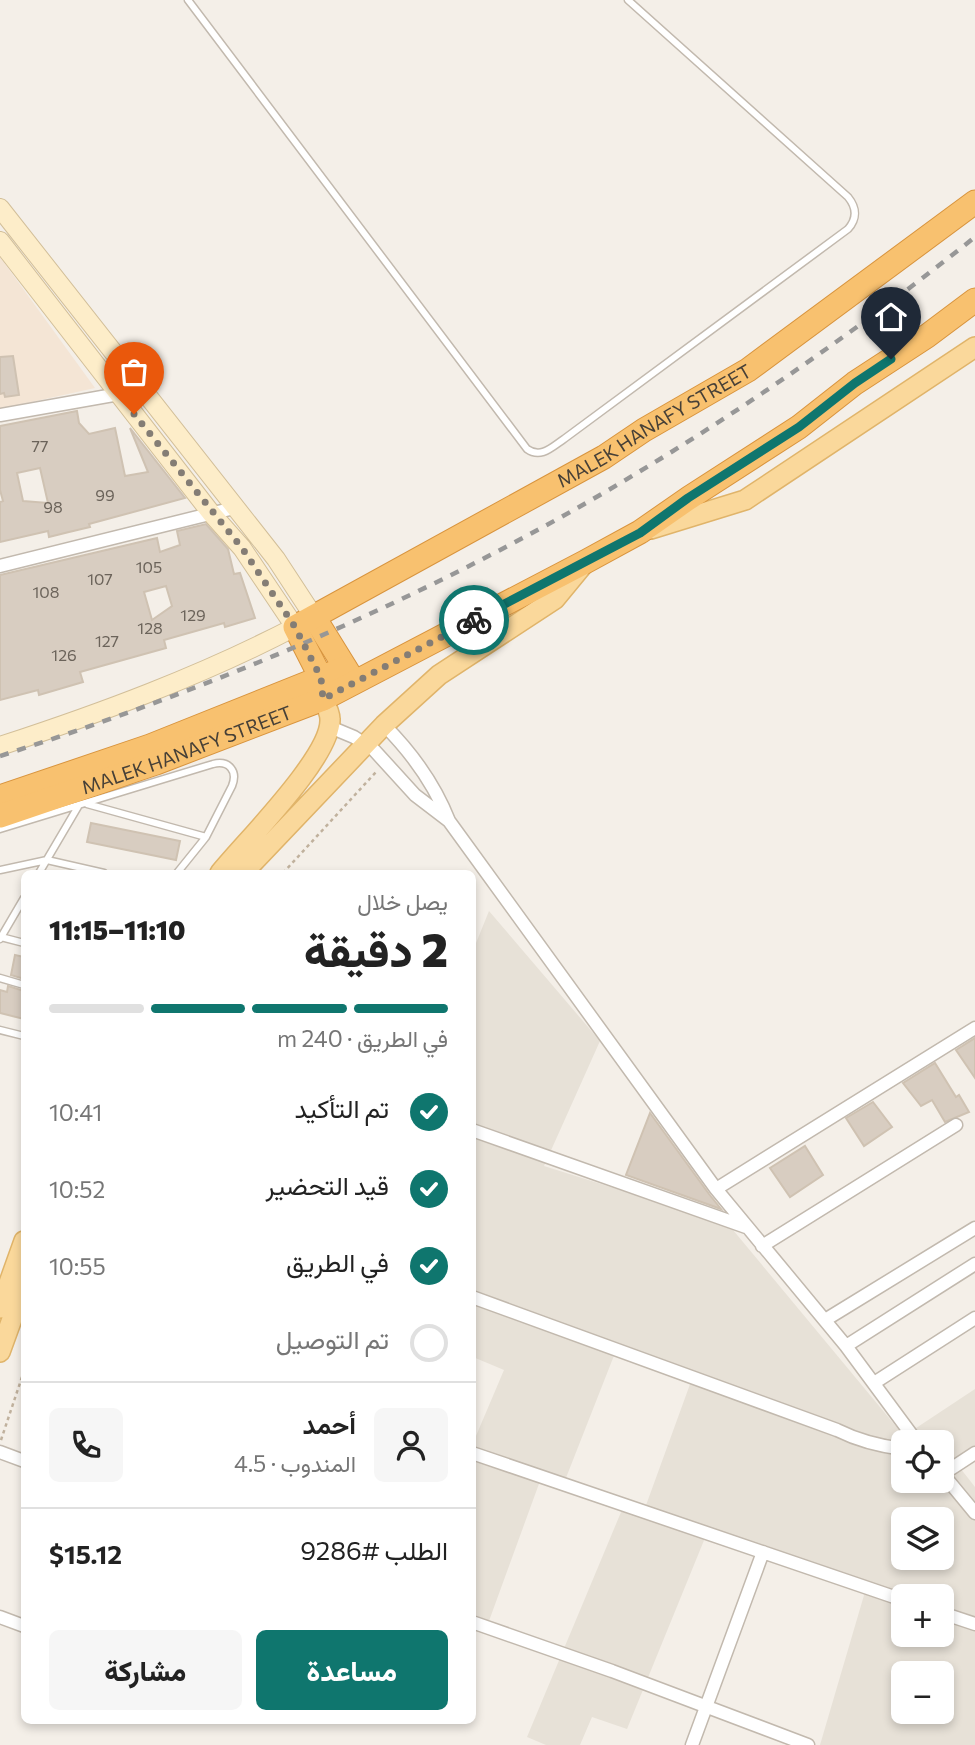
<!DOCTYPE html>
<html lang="ar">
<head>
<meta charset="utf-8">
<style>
  body { margin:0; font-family:Commissioner,Vazirmatn,sans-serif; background:#f6f6f6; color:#222; direction:rtl; height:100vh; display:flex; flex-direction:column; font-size:26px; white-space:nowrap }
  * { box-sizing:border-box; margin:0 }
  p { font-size:23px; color:#767676 }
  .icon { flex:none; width:38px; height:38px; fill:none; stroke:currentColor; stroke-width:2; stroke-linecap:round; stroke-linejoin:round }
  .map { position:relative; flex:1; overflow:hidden; direction:ltr }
  .drawer { position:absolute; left:21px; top:870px; width:455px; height:854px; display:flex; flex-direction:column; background:#fff; border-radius:10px; box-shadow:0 4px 10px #0003; direction:rtl }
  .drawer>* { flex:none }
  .fabs { position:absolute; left:891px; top:1430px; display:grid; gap:14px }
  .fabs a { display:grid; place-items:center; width:63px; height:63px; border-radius:10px; background:#fff; box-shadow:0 4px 10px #0003; font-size:35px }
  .pin { position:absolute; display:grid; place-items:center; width:60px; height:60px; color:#fff; margin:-72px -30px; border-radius:50% 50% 50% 0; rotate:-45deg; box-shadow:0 0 7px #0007 }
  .pin .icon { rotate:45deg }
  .courier { position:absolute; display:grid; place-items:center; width:70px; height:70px; margin:-35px; border:5px solid #0f766e; border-radius:50%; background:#fff; color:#222; box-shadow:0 2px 9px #0007 }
  .summary em { font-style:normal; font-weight:800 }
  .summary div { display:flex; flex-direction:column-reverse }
  .summary { display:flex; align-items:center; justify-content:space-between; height:119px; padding:0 28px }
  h1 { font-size:46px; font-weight:800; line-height:52px }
  .bar { display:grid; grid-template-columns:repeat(4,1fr); gap:10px 7px; align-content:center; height:84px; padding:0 28px }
  .bar i { height:9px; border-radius:5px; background:#e0e0e0 }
  .bar .on { background:#0f766e }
  .bar p { grid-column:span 4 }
  .line { display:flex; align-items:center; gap:18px; padding:0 28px; border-top:2px solid #e0e0e0 }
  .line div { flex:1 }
  .round { display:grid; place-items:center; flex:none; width:74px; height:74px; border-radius:10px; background:#f6f6f6 }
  ol { padding:0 28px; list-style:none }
  li { display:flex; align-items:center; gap:21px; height:77px }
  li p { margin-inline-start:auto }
  li .icon { padding:7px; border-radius:50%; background:#0f766e; color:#fff; stroke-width:4 }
  li:last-child { color:#767676 }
  li i { width:38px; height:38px; border:4px solid #e0e0e0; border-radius:50% }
  .primary-button { display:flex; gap:14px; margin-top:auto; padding:14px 28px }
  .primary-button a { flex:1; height:80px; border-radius:10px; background:#0f766e; color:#fff; font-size:28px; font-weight:800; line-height:80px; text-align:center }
  .primary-button a+a { background:#f6f6f6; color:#222 }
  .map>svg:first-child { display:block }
  .residential { fill:#e7e1d7; fill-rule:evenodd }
  .commercial { fill:#f4e5d5 }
  .building { fill:#d8cdc1; stroke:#cfc2b2; stroke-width:2; fill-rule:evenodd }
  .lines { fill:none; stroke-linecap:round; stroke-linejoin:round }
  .lane-casing { stroke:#c2b9ae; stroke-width:9 }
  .street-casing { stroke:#c2b9ae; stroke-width:15 }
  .secondary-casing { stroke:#d2bf99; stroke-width:20 }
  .primary-casing { stroke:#e0b46a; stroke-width:22 }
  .highway-casing { stroke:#d8943e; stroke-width:25 }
  .path { stroke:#c0b19d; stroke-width:2.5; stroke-dasharray:3.5 3.5; stroke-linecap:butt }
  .lane { stroke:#fff; stroke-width:6 }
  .street { stroke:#fff; stroke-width:12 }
  .secondary { stroke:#fdedc9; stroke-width:18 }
  .primary { stroke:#fad89b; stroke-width:19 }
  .highway { stroke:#f8c16f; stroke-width:23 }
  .rail { stroke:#979797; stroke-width:4.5; stroke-dasharray:9 9; stroke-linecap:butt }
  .done { stroke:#847d75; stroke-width:7; stroke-dasharray:0 12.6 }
  .route { stroke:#0f766e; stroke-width:9 }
  .labels { text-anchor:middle; stroke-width:5; stroke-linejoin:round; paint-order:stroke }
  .number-label { font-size:16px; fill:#6b635a }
  .street-label { font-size:19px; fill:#474037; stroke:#fff }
</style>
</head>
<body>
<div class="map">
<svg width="975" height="1745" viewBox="0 0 975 1745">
  <rect width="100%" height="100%" fill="#f4efe8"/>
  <path class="residential" d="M489,911L600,1041L544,1166L728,1224L904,1436L975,1389V1450L957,1464L975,1487V1745H820L867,1585L707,1533L627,1729L592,1717L580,1745H546L527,1737L624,1505L645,1508L693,1376L615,1353L562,1488L540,1481L489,1621L473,1614V1443L504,1370L473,1357L472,953ZM903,1442H942V1480H903ZM903,1519H942V1558H903ZM903,1596H942V1634H903ZM903,1673H942V1712H903Z"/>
  <path class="commercial" d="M0,257L95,388L0,409Z"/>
  <path class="building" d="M13,356L19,395L5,397L4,393L0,394V357Z
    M77,411L79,423L89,434L115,428L125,476L148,472L130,428L185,498L89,524L90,527L69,532L49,537L48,531L0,542V502L3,501L0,490V426ZM40,468L48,503L23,501L17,473Z
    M206,524L228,549L234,574L240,573L255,618L225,627L224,623L164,640L166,648L80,672L83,682L39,695L38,690L0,700V575L157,538L160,552L180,545L177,531ZM166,586L172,606L152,620L144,592Z
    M91,823L180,841L176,860L87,842Z
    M15,955L24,957V979L11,975Z
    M8,986L24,991V1019L0,1013V990L7,992Z
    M975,1038V1078L956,1050Z
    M935,1063L956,1097L959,1095L969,1112L945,1122L932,1100L921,1106L903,1083Z
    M873,1102L892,1127L864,1146L846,1118Z
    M650,1113L709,1194L721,1209L626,1175Z
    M805,1146L823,1175L790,1197L770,1168Z"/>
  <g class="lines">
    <defs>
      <path id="lane" d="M188,0L527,449C541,459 552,447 564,439L848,229C857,219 857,208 848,197L628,0
        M87,804L206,837
        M0,829L213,764C229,760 238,771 232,786L206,837L177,873
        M0,870L47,860L104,873
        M39,873L79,805
        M1,937L24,943
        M0,939L24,898
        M0,978L24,985
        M0,1030L24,1036"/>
      <path id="street" d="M0,415L119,394L142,387
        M0,566L234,508
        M384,725C412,753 434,783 449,821L716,1189L846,1346L917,1442
        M330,727L354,737L374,750L415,795L449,821
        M472,1130L746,1227
        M716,1189L975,1028
        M762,1246L956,1125
        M472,1297L837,1430C859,1441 879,1446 903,1449
        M825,1320L975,1228
        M846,1346L975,1264
        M874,1383L975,1318
        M0,1452L24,1461
        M472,1453L903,1600
        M942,1473L975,1513
        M943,1474L975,1453
        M942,1613L975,1624
        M0,1617L24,1626
        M472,1622L612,1671L808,1745
        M692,1745L763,1552"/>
      <path id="secondary" d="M0,208L276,559L314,617
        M0,241L211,513L242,548L295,627C201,676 101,713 0,746"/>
      <path id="primary" d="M651,529L745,500L975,347
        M220,873C245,842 332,756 330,719C330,713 326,705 323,699
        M243,873L384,725L439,675L555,599L583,565
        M0,1308L24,1241
        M0,1352L24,1286"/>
      <g id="highway">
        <path d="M314,617L353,680"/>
        <path id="s1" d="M323,699L321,678L295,627L604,457L644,430L748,370L975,202"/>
        <path d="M0,797L150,746L345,668"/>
        <path id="s2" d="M0,816L156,763L323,699L585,562L640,532L689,498L799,427L855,383L927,336L975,300"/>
      </g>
    </defs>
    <use href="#lane" class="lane-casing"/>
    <use href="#street" class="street-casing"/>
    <use href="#secondary" class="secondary-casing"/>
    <use href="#primary" class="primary-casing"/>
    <use href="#highway" class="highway-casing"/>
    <path class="path" d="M283,873L376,772
      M1,1440L24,1371"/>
    <use href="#lane" class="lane"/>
    <use href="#street" class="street"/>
    <use href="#secondary" class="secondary"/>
    <use href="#primary" class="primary"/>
    <use href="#highway" class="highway"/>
    <path class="rail" d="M0,756C214,688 424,599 617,485C742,411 862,327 975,237"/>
  </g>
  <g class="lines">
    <path class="done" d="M134,414L242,548L295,627L321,678L323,699L474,620"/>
    <path class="route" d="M474,620L640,533L688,498L799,427L855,383L891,359"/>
  </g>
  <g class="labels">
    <g class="number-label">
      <text x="40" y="452">77</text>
      <text x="105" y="501">99</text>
      <text x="53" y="513">98</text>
      <text x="149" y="573">105</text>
      <text x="100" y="585">107</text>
      <text x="46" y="598">108</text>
      <text x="193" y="621">129</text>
      <text x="150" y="634">128</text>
      <text x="107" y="647">127</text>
      <text x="64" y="661">126</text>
    </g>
    <g class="street-label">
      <text dy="7" stroke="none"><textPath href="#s1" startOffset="490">MALEK HANAFY STREET</textPath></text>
      <text dy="7" stroke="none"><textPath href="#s2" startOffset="198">MALEK HANAFY STREET</textPath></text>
    </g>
  </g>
</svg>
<div class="fabs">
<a><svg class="icon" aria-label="locate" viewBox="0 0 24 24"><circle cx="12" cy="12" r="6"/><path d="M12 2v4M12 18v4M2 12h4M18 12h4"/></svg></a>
<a><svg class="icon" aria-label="layers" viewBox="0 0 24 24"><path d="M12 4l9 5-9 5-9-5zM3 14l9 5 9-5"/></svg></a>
<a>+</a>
<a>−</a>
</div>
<div class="pin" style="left:134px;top:414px;background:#ea580c"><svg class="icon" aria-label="bag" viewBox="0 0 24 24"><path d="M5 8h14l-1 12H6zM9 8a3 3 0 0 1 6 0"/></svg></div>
<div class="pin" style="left:891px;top:359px;background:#1f2937"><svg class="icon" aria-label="home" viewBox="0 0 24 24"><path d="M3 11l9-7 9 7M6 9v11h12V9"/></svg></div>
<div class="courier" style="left:474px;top:620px"><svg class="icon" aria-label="bike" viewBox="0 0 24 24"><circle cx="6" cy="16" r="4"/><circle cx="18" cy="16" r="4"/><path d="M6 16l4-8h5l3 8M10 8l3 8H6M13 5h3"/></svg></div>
<section class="drawer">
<div class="summary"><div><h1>2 دقيقة</h1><p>يصل خلال</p></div><em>11:10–11:15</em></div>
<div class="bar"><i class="on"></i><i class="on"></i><i class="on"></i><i></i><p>في الطريق · 240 m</p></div>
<ol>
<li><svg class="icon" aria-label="check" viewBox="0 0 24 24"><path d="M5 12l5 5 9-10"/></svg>تم التأكيد<p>10:41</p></li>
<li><svg class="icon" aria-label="check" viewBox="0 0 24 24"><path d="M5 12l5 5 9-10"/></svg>قيد التحضير<p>10:52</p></li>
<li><svg class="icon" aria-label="check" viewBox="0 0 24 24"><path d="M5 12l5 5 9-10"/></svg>في الطريق<p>10:55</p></li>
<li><i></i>تم التوصيل</li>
</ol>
<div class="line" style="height:126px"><a class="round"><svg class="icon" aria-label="person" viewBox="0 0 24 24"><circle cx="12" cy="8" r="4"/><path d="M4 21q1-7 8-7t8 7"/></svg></a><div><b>أحمد</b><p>المندوب · 4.5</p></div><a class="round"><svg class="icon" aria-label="phone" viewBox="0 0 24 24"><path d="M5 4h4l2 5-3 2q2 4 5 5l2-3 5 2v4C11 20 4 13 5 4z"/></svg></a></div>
<div class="line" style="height:91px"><div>الطلب #9286</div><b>$15.12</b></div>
<div class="primary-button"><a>مساعدة</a><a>مشاركة</a></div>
</section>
</div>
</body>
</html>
